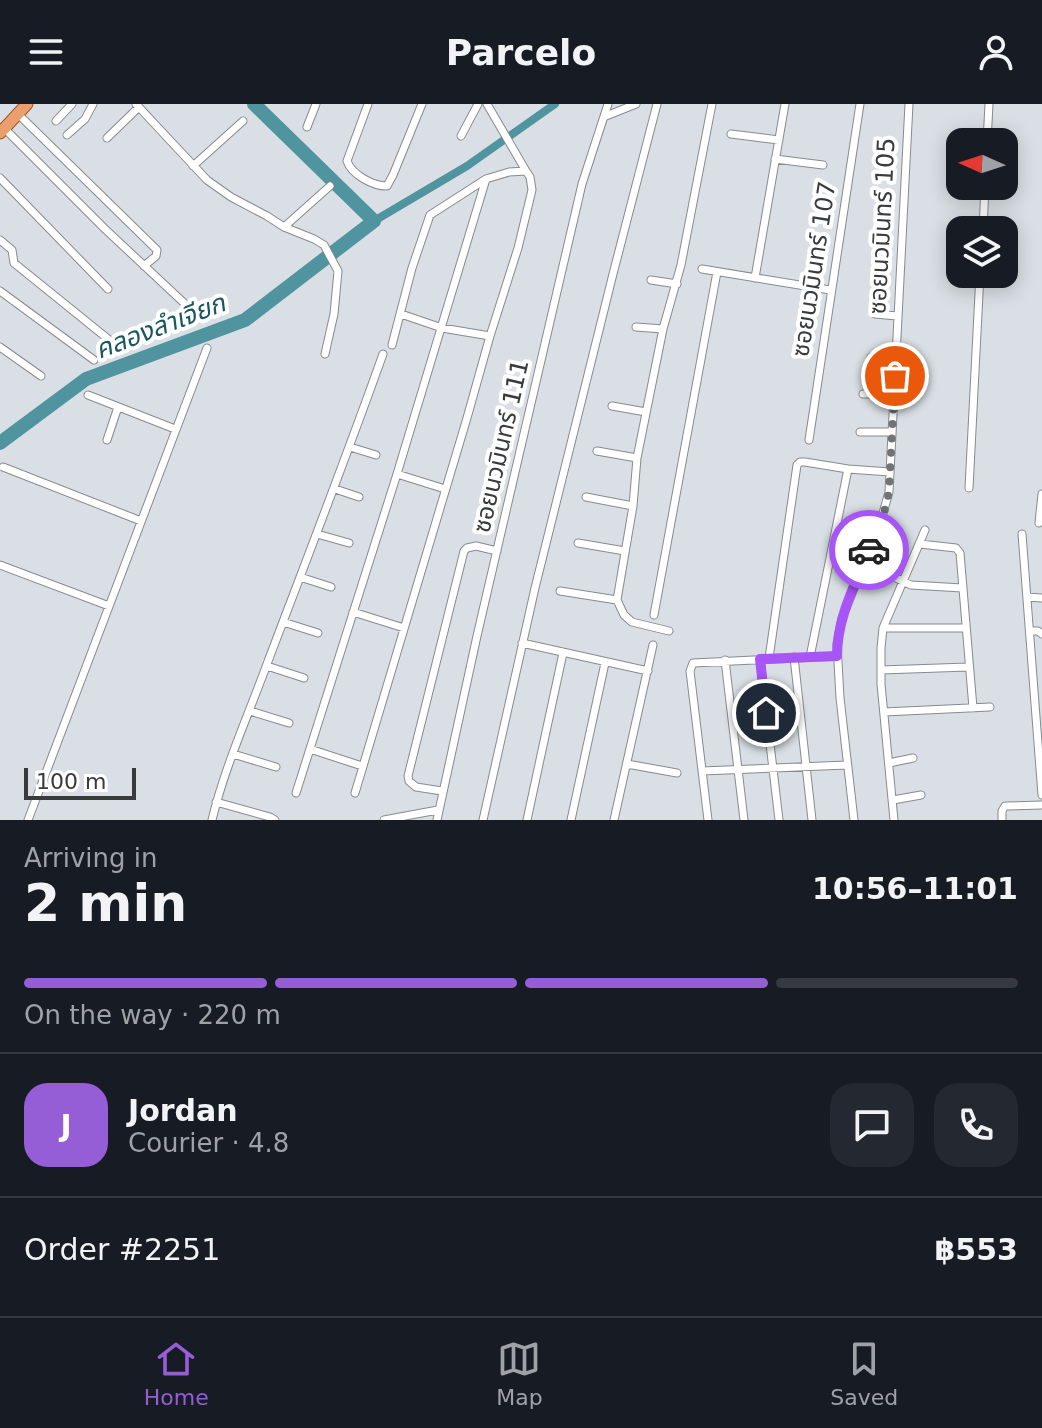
<!DOCTYPE html>
<html lang="en">
<head>
<meta charset="utf-8">
<style>
  body { margin:0; font-family:"DejaVu Sans","Noto Sans Thai",sans-serif; background:#242831; color:#f1f3f6; height:100vh; display:flex; flex-direction:column; font-size:30px; white-space:nowrap }
  * { box-sizing:border-box; margin:0 }
  p { font-size:26px; color:#9ea1a6 }
  .icon { flex:none; width:44px; height:44px; fill:none; stroke:currentColor; stroke-width:2; stroke-linecap:round; stroke-linejoin:round }
  .map { position:relative; height:716px; overflow:hidden }
  .side { display:flex; flex-direction:column; background:#171b24; flex:1 }
  .side>* { flex:none }
  .needle { width:52px; rotate:273deg }
  .controls { position:absolute; left:946px; top:24px; display:grid; gap:16px }
  .controls a { display:grid; place-items:center; width:72px; height:72px; border-radius:16px; background:#171b24; box-shadow:0 4px 20px #0003; font-size:40px }
  .scale { position:absolute; left:24px; bottom:20px; width:112px; box-sizing:border-box; padding-left:8px; border:4px solid #383a3c; border-top:0; font-size:22px; line-height:28px; white-space:nowrap; color:#383a3c; -webkit-text-stroke:6px #fff; paint-order:stroke }
  .pin { position:absolute; display:grid; place-items:center; width:68px; height:68px; color:#fff; margin:-34px; border:4px solid #fff; border-radius:50%; box-shadow:0 2px 8px #0007 }
  .courier { position:absolute; display:grid; place-items:center; width:80px; height:80px; margin:-40px; border:6px solid #a855f7; border-radius:50%; background:#fff; color:#222; box-shadow:0 2px 10px #0007 }
  .head em { font-style:normal; font-weight:700 }
  .head div { display:flex; flex-direction:column-reverse }
  .head { display:flex; align-items:center; justify-content:space-between; height:136px; padding:0 24px }
  h1 { font-size:52px; font-weight:700; line-height:60px }
  .bar { display:grid; grid-template-columns:repeat(4,1fr); gap:12px 8px; align-content:center; height:96px; padding:0 24px }
  .bar i { height:10px; border-radius:6px; background:#363941 }
  .bar .current { background:#965ed6 }
  .bar p { grid-column:span 4 }
  .line { display:flex; align-items:center; gap:20px; padding:0 24px; border-top:2px solid #363941 }
  .line div { flex:1 }
  .round { display:grid; place-items:center; flex:none; width:84px; height:84px; border-radius:24px; background:#242831 }
  header { display:flex; justify-content:space-between; align-items:center; height:104px; padding:0 24px; background:#171b24; font-size:36px; font-weight:700 }
  .tabs { display:flex; justify-content:space-around; align-items:center; height:112px; border-top:2px solid #363941; background:#171b24; font-size:22px; color:#9ea1a6 }
  .tabs a { display:grid; justify-items:center; gap:4px }
  .tabs .current { color:#965ed6 }
  .map>svg:first-child { display:block }
  .lines { fill:none; stroke-linecap:round; stroke-linejoin:round }
  .canal { stroke:#4f949e; stroke-width:8 }
  .river { stroke:#4f949e; stroke-width:14 }
  .street-casing { stroke:#858b8f; stroke-width:9 }
  .primary-casing { stroke:#a4521f; stroke-width:13 }
  .street { stroke:#fff; stroke-width:7 }
  .primary { stroke:#eb9f6f; stroke-width:11 }
  .done { stroke:#707477; stroke-width:8; stroke-dasharray:0 14.4 }
  .route { stroke:#a855f7; stroke-width:10 }
  .labels { text-anchor:middle; stroke-width:8; stroke-linejoin:round; paint-order:stroke }
  .street-label { font-size:24px; fill:#383a3c; stroke:#fff }
  .water-label { font-size:26px; font-style:italic; fill:#1a565e; stroke:#fff }
</style>
</head>
<body>
<header><svg class="icon" aria-label="menu" viewBox="0 0 24 24"><path d="M4 6h16M4 12h16M4 18h16"/></svg>Parcelo<svg class="icon" aria-label="person" viewBox="0 0 24 24"><circle cx="12" cy="8" r="4"/><path d="M4 21q1-7 8-7t8 7"/></svg></header>
<div class="map">
<svg width="1042" height="716" viewBox="0 0 1042 716">
  <rect width="100%" height="100%" fill="#d9dfe4"/>
  <g class="lines">
    <path class="canal" d="M374,117L467,62L555,0"/>
    <path class="river" d="M0,339L86,275L245,216L374,117L254,0"/>
    <defs>
      <path id="street" d="M136,0L207,76L231,93L267,112L284,123L314,135L324,141L338,167L334,210L325,250
        M368,0L347,57C352,71 373,82 387,82L393,71L422,0
        M487,0L526,67
        M18,10L157,146L156,152L144,162
        M606,12L636,0
        M56,17L72,0
        M307,23L316,0
        M4,24L105,125L199,213
        M731,30L779,36
        M67,31L85,15L93,0
        M461,32L478,0
        M107,34L139,3
        M987,38L989,0
        M775,55L823,61
        M193,62L243,17
        M0,74L108,185
        M284,123L330,82
        M983,126L985,82
        M0,136L12,146L14,159L118,243
        M702,165L830,186
        M755,174L785,0
        M651,176L677,180
        M0,187L94,256
        M401,210L442,224L490,232
        M875,210L897,212
        M636,223L663,225
        M0,243L41,272
        M871,253L895,254
        M863,290H894
        M88,291L175,325
        M612,302L646,308
        M860,328H892
        M107,336L118,303
        M809,336L860,0
        M350,343L376,351
        M597,347L637,354
        M3,363L141,417
        M397,370L445,385
        M969,384L980,170
        M335,385L359,393
        M586,393L633,402
        M1039,419L1042,390
        M317,430L349,439
        M1022,430L1042,691
        M578,439L625,447
        M920,440L956,444L960,449L973,604
        M864,459L911,481L962,484
        M0,461L109,502
        M300,473L331,483
        M560,487L617,496
        M1027,493L1042,494
        M353,508L404,524
        M654,511L717,168
        M283,518L318,529
        M883,524H965
        M669,527L632,518L624,511L617,496L633,402L637,354L663,225L681,161L712,0
        M1030,527H1038L1042,530
        M522,539L648,567
        M794,553L812,716
        M810,553L848,365
        M769,554L797,361L800,358H805L848,365L890,368
        M760,555L779,716
        M725,556L744,716
        M267,562L304,574
        M881,566L968,563
        M250,607L289,619
        M884,608L990,603
        M310,645L362,662
        M233,650L276,663
        M889,659L913,654
        M627,660L677,669
        M702,667L847,661
        M442,687L416,683L409,677L408,672L464,447L467,444L476,442L497,447
        M296,689L397,370L486,75
        M355,689L467,314L490,232L518,144L532,86L530,73L526,67L509,68L486,75L430,111L412,164L392,241
        M893,696L921,691
        M216,698L270,713L275,716
        M28,716L207,244
        M212,716C225,662 248,612 267,560C306,457 346,354 383,250
        M384,716L438,706
        M437,716L477,532L582,80L608,0
        M483,716L535,484L613,170L657,0
        M527,716L563,549
        M571,716L605,559
        M614,716L653,541
        M708,716L690,567L693,559L837,552
        M854,716L840,594L837,540L842,514L879,423L889,388L909,0
        M894,716L881,580V544L883,524L925,426
        M1002,716V707L1005,702L1042,701"/>
      <path id="primary" d="M0,29L27,0"/>
    </defs>
    <use href="#street" class="street-casing"/>
    <use href="#primary" class="primary-casing"/>
    <use href="#street" class="street"/>
    <use href="#primary" class="primary"/>
  </g>
  <g class="lines">
    <path class="done" d="M869,446L884,409L889,388L895,272"/>
    <path class="route" d="M766,609L760,555L837,552C837,514 855,481 869,446"/>
  </g>
  <g class="labels">
    <g class="street-label">
      <text transform="translate(882 122) rotate(-87)" y="8">ซอยนวมินทร์ 105</text>
      <text transform="translate(814 165) rotate(-81)" y="8">ซอยนวมินทร์ 107</text>
      <text transform="translate(501 342) rotate(-77)" y="8">ซอยนวมินทร์ 111</text>
    </g>
    <g class="water-label">
      <text transform="translate(160 222) rotate(-21)" y="9">คลองลำเจียก</text>
    </g>
  </g>
</svg>
<div class="controls">
<a><svg class="needle" viewBox="-14 -14 28 28"><path d="M0-13l5 13h-10z" fill="#e53935"/><path d="M0 13l5-13h-10z" fill="#9ea1a6"/></svg></a>
<a><svg class="icon" aria-label="layers" viewBox="0 0 24 24"><path d="M12 4l9 5-9 5-9-5zM3 14l9 5 9-5"/></svg></a>
</div>
<div class="scale">100 m</div>
<div class="pin" style="left:895px;top:272px;background:#ea580c"><svg class="icon" aria-label="bag" viewBox="0 0 24 24"><path d="M5 8h14l-1 12H6zM9 8a3 3 0 0 1 6 0"/></svg></div>
<div class="pin" style="left:766px;top:609px;background:#1f2937"><svg class="icon" aria-label="home" viewBox="0 0 24 24"><path d="M3 11l9-7 9 7M6 9v11h12V9"/></svg></div>
<div class="courier" style="left:869px;top:446px"><svg class="icon" aria-label="car" viewBox="0 0 24 24"><path d="M5 17H2v-5l4-1 3-4h7l3 4 3 1v5h-3M9 17h6M6 11h13"/><circle cx="7" cy="17" r="2"/><circle cx="17" cy="17" r="2"/></svg></div>
</div>
<section class="side">
<div class="head"><div><h1>2 min</h1><p>Arriving in</p></div><em>10:56–11:01</em></div>
<div class="bar"><i class="current"></i><i class="current"></i><i class="current"></i><i></i><p>On the way · 220 m</p></div>
<div class="line" style="height:144px"><b class="round" style="background:#965ed6;color:#fff">J</b><div><b>Jordan</b><p>Courier · 4.8</p></div><a class="round"><svg class="icon" aria-label="chat" viewBox="0 0 24 24"><path d="M4 5h16v11H9l-5 4z"/></svg></a><a class="round"><svg class="icon" aria-label="phone" viewBox="0 0 24 24"><path d="M5 4h4l2 5-3 2q2 4 5 5l2-3 5 2v4C11 20 4 13 5 4z"/></svg></a></div>
<div class="line" style="height:104px"><div>Order #2251</div><b>฿553</b></div>
</section>
<nav class="tabs">
<a class="current"><svg class="icon" aria-label="home" viewBox="0 0 24 24"><path d="M3 11l9-7 9 7M6 9v11h12V9"/></svg>Home</a>
<a><svg class="icon" aria-label="map" viewBox="0 0 24 24"><path d="M3 6l6-2 6 2 6-2v14l-6 2-6-2-6 2zM9 4v14M15 6v14"/></svg>Map</a>
<a><svg class="icon" aria-label="saved" viewBox="0 0 24 24"><path d="M7 4h10v16l-5-4-5 4z"/></svg>Saved</a>
</nav>
</body>
</html>
